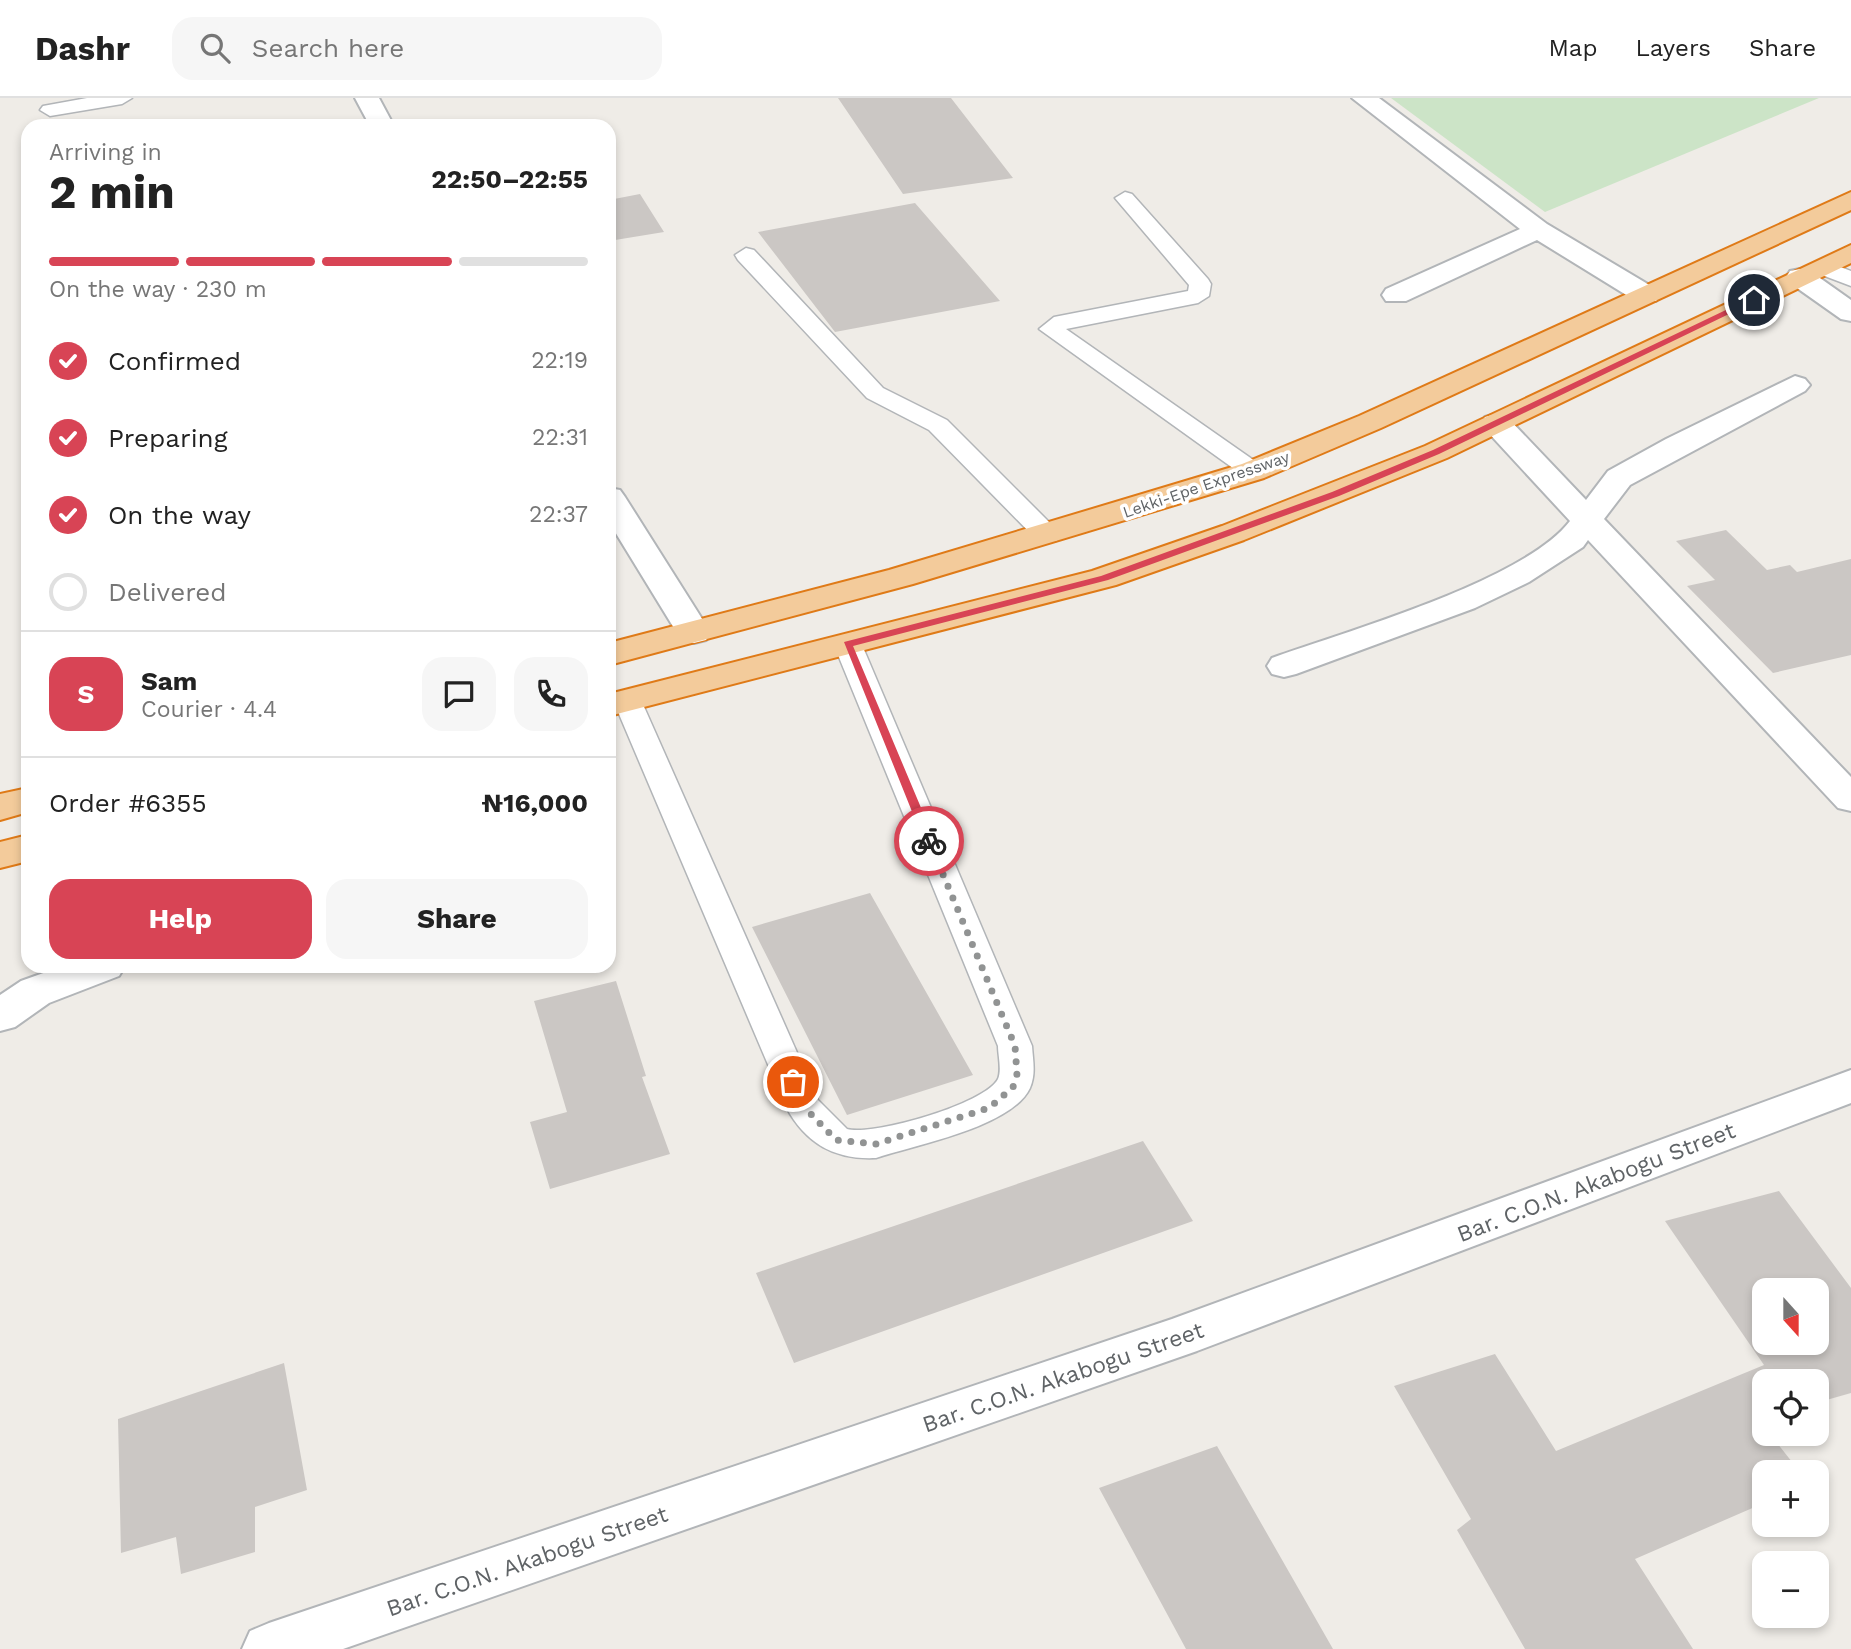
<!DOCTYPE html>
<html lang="en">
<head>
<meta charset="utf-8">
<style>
  body { margin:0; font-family:"Work Sans",sans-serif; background:#f6f6f6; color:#222; height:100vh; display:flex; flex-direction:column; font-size:26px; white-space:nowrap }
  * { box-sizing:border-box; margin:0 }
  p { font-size:23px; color:#767676 }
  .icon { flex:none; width:38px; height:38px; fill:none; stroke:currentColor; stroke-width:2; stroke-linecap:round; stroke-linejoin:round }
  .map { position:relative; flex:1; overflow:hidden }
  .drawer { position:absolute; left:21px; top:21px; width:595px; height:854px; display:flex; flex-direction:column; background:#fff; border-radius:21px; box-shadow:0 4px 10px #0003 }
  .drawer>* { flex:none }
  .needle { width:46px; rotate:159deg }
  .controls { position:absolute; left:1752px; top:1180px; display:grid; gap:14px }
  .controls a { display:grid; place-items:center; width:77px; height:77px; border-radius:14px; background:#fff; box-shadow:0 4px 10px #0003; font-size:35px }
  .pin { position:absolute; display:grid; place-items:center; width:60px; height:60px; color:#fff; margin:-30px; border:4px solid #fff; border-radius:50%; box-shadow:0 2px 7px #0007 }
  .courier { position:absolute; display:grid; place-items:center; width:70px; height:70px; margin:-35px; border:5px solid #d84455; border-radius:50%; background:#fff; color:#222; box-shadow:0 2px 9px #0007 }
  .headline em { font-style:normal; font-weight:700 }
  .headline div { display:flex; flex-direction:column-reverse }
  .headline { display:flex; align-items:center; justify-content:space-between; height:119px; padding:0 28px }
  h1 { font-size:46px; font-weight:700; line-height:52px }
  .bar { display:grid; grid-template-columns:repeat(4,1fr); gap:10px 7px; align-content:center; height:84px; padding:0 28px }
  .bar i { height:9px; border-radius:5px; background:#e0e0e0 }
  .bar .on { background:#d84455 }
  .bar p { grid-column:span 4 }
  .line { display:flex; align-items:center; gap:18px; padding:0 28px; border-top:2px solid #e0e0e0 }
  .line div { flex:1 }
  .round { display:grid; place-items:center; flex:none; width:74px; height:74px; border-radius:21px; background:#f6f6f6 }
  ol { padding:0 28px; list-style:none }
  li { display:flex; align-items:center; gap:21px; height:77px }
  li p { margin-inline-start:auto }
  li .icon { padding:7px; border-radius:50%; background:#d84455; color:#fff; stroke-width:4 }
  li:last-child { color:#767676 }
  li i { width:38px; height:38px; border:4px solid #e0e0e0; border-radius:50% }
  .cta { display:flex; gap:14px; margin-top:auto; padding:14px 28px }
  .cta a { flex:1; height:80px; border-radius:21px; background:#d84455; color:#fff; font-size:28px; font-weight:700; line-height:80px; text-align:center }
  .cta a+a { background:#f6f6f6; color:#222 }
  header { display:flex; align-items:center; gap:42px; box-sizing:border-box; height:98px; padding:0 35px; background:#fff; border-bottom:2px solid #e0e0e0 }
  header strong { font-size:33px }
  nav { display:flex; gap:38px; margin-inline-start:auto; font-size:24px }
  .search { width:490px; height:63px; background:#f6f6f6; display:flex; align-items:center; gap:18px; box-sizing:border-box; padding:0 24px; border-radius:21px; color:#767676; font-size:26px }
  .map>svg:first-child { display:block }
  .green { fill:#cce4c7 }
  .building { fill:#cbc7c4; fill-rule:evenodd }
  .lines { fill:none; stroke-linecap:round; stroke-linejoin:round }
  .lane-casing { stroke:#b2b5b8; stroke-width:3 }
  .street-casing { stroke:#b2b5b8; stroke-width:4 }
  .highway-casing { stroke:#df7a17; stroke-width:4 }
  .lane { fill:#fff; fill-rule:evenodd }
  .street { fill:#fff; fill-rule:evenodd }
  .highway { fill:#f3cb9b; fill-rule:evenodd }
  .route { fill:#d84455 }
  .done { stroke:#919393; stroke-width:7; stroke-dasharray:0 12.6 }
  .labels { text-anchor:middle; stroke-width:7; stroke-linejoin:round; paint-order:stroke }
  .far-street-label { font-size:16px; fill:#5f6366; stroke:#fff }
  .near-street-label { font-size:23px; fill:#5f6366; stroke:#fff }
</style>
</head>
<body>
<header>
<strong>Dashr</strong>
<div class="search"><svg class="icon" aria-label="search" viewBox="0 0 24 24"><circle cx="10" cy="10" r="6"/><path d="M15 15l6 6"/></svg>Search here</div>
<nav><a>Map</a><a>Layers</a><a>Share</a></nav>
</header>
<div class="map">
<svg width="1851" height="1551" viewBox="0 0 1851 1551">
  <rect width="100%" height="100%" fill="#efece7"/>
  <path class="green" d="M1391,0H1819L1545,114Z"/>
  <path class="building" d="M838,0H951L1013,80L903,96Z
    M640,96L664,134L609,143V102Z
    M915,105L1000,203L835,234L758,134Z
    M1726,432L1767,472L1790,467L1797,474L1851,461V557L1773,575L1687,488L1715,482L1676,443Z
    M870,795L973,977L847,1017L752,829Z
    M616,883L646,978L642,979L670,1056L550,1091L530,1024L567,1014L534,903Z
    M1143,1043L1193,1123L794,1265L756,1175Z
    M1779,1093L1851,1190V1295L1816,1305V1283H1764V1321L1759,1322L1764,1335H1769L1800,1374H1764V1405L1635,1461L1693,1551H1525L1457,1432L1471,1421L1394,1288L1495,1256L1556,1353L1764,1267L1665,1123ZM1764,1192H1816V1244H1764Z
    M284,1265L307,1392L255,1409V1454L181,1476L176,1439L121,1455L118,1321Z
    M1217,1348L1333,1551H1186L1099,1390Z"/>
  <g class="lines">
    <defs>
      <path id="lane" d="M87,0H132L122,6L50,18L40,12L43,8Z
        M1125,94L1132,96L1208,181L1211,186L1209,198L1198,205L1066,231L1262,368L1266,373L1262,378H1244L1039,231L1054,219L1188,193L1189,187L1115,100Z
        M746,150L754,152L883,290L947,322L1056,431L1060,437L1056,443H1038L929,332L867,300L738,162L735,157Z
        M1822,162L1851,173V188L1814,174L1811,169Z
        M848,538L858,541L862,547L1032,948C1033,963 1036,976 1030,990C1012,1029 915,1047 876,1060C835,1062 806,1046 786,1009L613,602L617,596L627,593L637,596L641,602L818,1002L847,1031C874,1038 985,1006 998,981C1002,972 998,957 998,948L834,547L838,541Z"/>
      <path id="street" d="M355,0H379L394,28H370Z
        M1352,0H1379L1547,126L1656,191L1660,197L1656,203H1636L1537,142L1406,203H1386L1382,197L1386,191L1520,131Z
        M1800,171L1810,173L1851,202V223L1841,221L1790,185L1786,179L1790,173Z
        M1795,278L1805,281L1810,287L1805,293L1630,387L1604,421L1851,679V713L1838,710L1588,442L1583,449L1529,484L1475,510L1296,576L1284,579L1272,576L1267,568L1272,560C1347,533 1524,483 1570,423L1485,331L1481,325L1485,319L1496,316L1507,319L1586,402L1608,373L1666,341Z
        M609,390L620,392L625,399L711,535L706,542L694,545L682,542L677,535L609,424Z
        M63,868H125L119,878L49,905L15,929L0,933V897L21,883Z
        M1851,972V1005L1197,1253L343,1551H242L250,1533L269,1525L1172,1221Z"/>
      <path id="highway" d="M1851,94V112L1381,330L1264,380L913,486L609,567V545L889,472L1242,366L1359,318Z
        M1851,147V165L1447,360L1244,442L1116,487L609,618V596L1092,473L1222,428L1425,348Z
        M28,690V714L0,722V696Z
        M28,737V763L0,770V744Z"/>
    </defs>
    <use href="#lane" class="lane-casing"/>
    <use href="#street" class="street-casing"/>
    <use href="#highway" class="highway-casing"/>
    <use href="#lane" class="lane"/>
    <use href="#street" class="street"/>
    <use href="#highway" class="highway"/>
  </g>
  <path class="route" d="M1751,200L1758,202L1439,356L1339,398L1108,482L853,548L935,743L925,746L844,544L1101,478L1332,394L1433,352Z"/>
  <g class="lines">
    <path class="done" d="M793,984L804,1009L836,1042L876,1046L989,1010L1013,989L1017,976L1015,948L929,743"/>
  </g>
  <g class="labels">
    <g class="far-street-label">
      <text transform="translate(1206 386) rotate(-19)" y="6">Lekki-Epe Expressway</text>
    </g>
    <g class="near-street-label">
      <text transform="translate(1596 1084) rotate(-21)" y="8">Bar. C.O.N. Akabogu Street</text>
      <text transform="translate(1063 1279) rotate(-19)" y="8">Bar. C.O.N. Akabogu Street</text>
      <text transform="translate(527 1463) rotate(-19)" y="8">Bar. C.O.N. Akabogu Street</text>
    </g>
  </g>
</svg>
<div class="controls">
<a><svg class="needle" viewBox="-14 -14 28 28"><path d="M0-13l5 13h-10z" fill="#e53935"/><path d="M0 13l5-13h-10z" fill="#767676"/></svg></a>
<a><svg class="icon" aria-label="locate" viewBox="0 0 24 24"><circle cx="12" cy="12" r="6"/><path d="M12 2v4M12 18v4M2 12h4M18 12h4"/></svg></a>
<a>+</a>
<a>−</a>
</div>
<div class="pin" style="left:793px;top:984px;background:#ea580c"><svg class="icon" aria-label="bag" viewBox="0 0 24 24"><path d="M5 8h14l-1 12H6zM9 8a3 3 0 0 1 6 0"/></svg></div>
<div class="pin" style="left:1754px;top:202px;background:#1f2937"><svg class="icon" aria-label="home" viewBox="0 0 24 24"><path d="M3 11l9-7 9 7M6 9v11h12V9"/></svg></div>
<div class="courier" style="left:929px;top:743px"><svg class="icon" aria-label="bike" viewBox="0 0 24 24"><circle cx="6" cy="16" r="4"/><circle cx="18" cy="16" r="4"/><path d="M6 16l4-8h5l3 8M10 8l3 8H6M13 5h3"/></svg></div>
<section class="drawer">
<div class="headline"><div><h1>2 min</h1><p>Arriving in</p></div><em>22:50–22:55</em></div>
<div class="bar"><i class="on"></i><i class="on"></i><i class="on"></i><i></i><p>On the way · 230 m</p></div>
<ol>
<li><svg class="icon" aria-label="check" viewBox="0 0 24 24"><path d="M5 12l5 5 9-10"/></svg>Confirmed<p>22:19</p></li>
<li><svg class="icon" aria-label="check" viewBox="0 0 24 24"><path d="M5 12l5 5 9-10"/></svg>Preparing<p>22:31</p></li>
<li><svg class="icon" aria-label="check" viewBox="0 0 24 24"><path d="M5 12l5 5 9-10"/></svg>On the way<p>22:37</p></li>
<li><i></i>Delivered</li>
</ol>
<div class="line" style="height:126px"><b class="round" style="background:#d84455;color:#fff">S</b><div><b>Sam</b><p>Courier · 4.4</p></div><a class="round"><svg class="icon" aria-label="chat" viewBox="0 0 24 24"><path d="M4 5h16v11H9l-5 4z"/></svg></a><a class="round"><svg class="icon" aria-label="phone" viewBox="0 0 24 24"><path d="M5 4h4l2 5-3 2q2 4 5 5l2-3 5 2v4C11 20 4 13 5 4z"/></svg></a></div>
<div class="line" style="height:91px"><div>Order #6355</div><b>₦16,000</b></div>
<div class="cta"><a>Help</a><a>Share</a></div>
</section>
</div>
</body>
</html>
